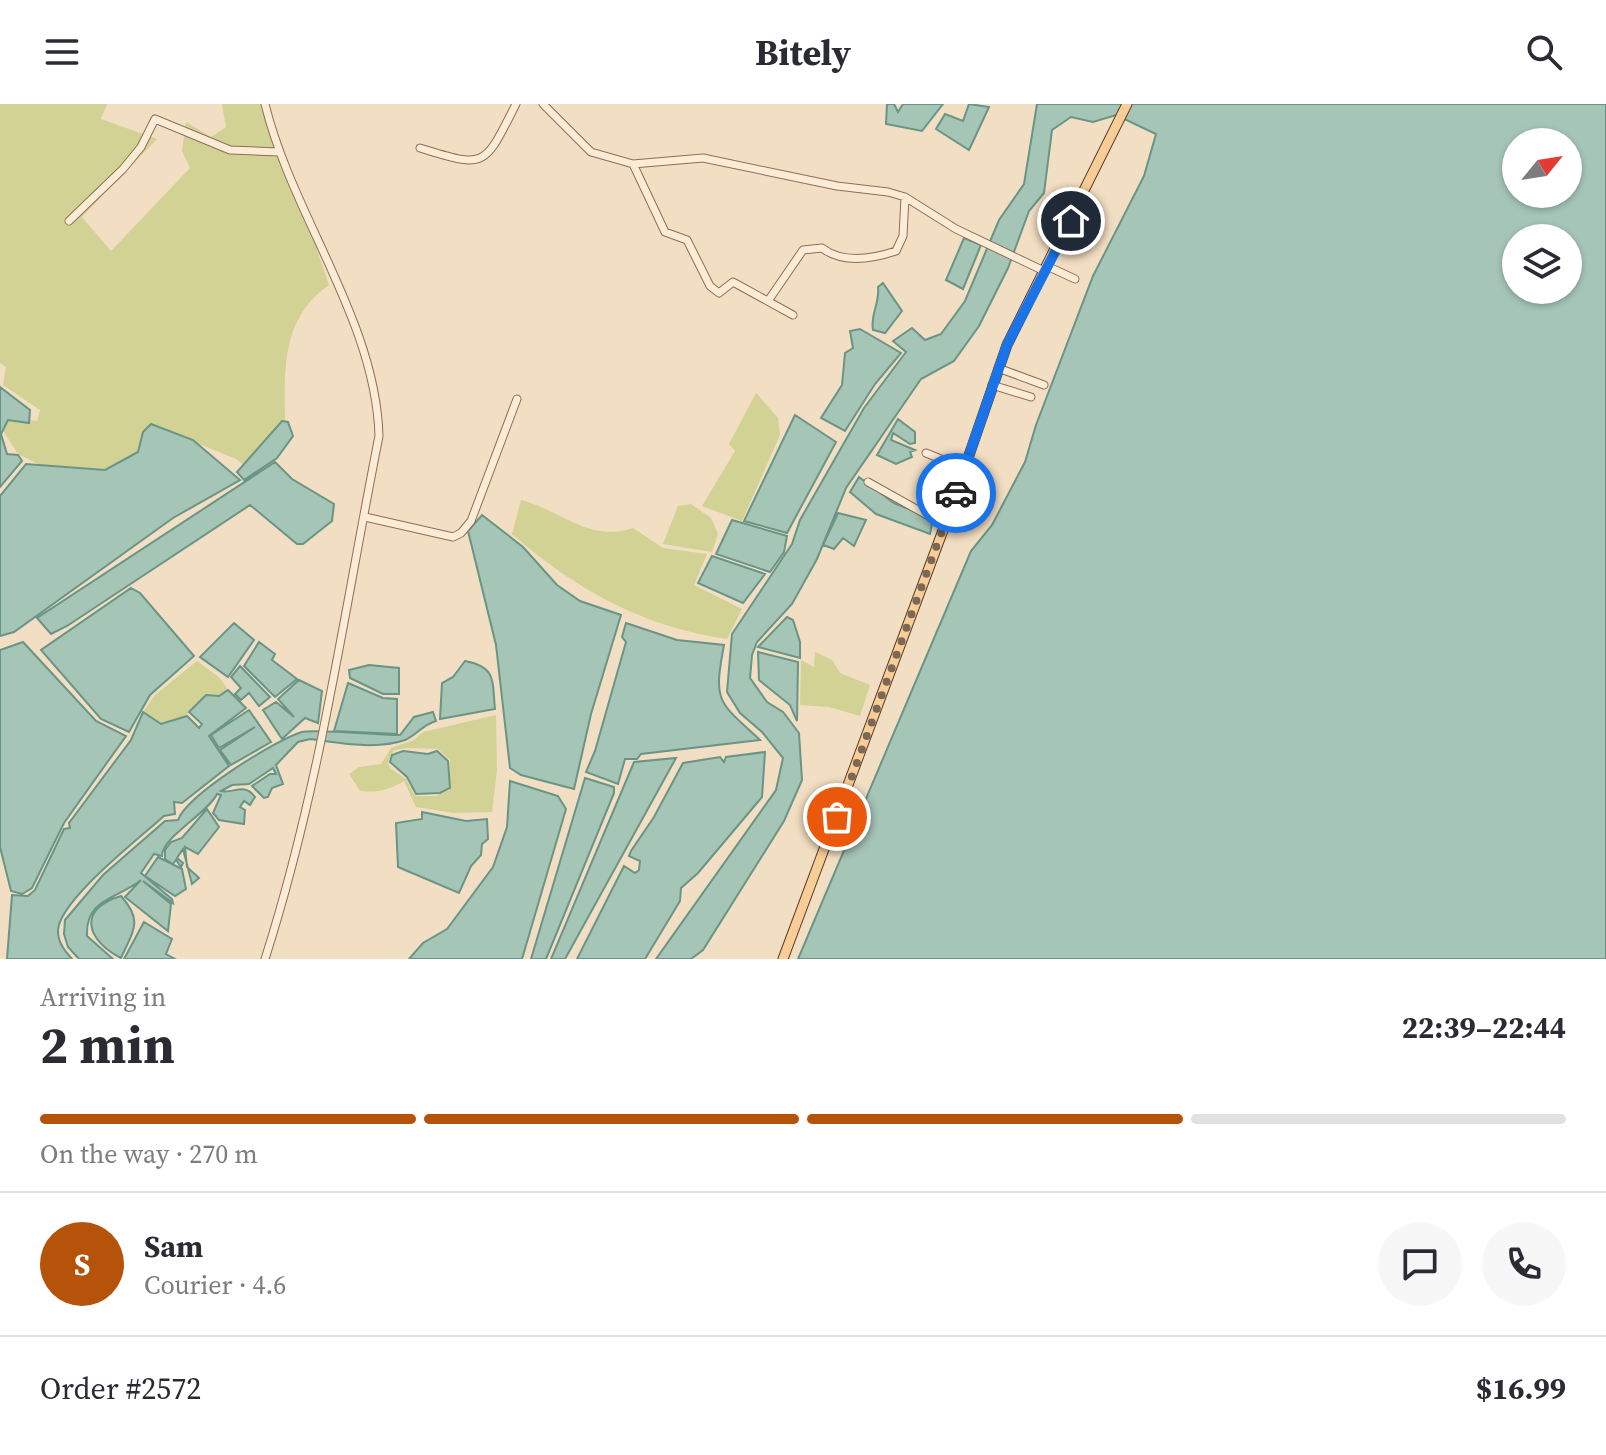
<!DOCTYPE html>
<html lang="en">
<head>
<meta charset="utf-8">
<style>
  body { margin:0; font-family:"Source Serif 4",serif; background:#f7f7f7; color:#2b2b33; height:100vh; display:flex; flex-direction:column; font-size:30px; white-space:nowrap }
  * { box-sizing:border-box; margin:0 }
  p { font-size:26px; color:#7c7c81 }
  .icon { flex:none; width:44px; height:44px; fill:none; stroke:currentColor; stroke-width:2; stroke-linecap:round; stroke-linejoin:round }
  .map { position:relative; height:855px; overflow:hidden }
  .panel { display:flex; flex-direction:column; background:#fff; flex:1 }
  .panel>* { flex:none }
  .needle { width:52px; rotate:60deg }
  .tools { position:absolute; left:1502px; top:24px; display:grid; gap:16px }
  .tools a { display:grid; place-items:center; width:80px; height:80px; border-radius:50%; background:#fff; box-shadow:0 2px 6px #0004; font-size:40px }
  .pin { position:absolute; display:grid; place-items:center; width:68px; height:68px; color:#fff; margin:-34px; border:4px solid #fff; border-radius:50%; box-shadow:0 2px 8px #0007 }
  .courier { position:absolute; display:grid; place-items:center; width:80px; height:80px; margin:-40px; border:6px solid #1a73e8; border-radius:50%; background:#fff; color:#222; box-shadow:0 2px 10px #0007 }
  .head em { font-style:normal; font-weight:700 }
  .head div { display:flex; flex-direction:column-reverse }
  .head { display:flex; align-items:center; justify-content:space-between; height:136px; padding:0 40px }
  h1 { font-size:52px; font-weight:700; line-height:60px }
  .bar { display:grid; grid-template-columns:repeat(4,1fr); gap:12px 8px; align-content:center; height:96px; padding:0 40px }
  .bar i { height:10px; border-radius:6px; background:#e1e1e2 }
  .bar .on { background:#b45309 }
  .bar p { grid-column:span 4 }
  .line { display:flex; align-items:center; gap:20px; padding:0 40px; border-top:2px solid #e1e1e2 }
  .line div { flex:1 }
  .round { display:grid; place-items:center; flex:none; width:84px; height:84px; border-radius:42px; background:#f7f7f7 }
  header { display:flex; justify-content:space-between; align-items:center; height:104px; padding:0 40px; background:#fff; font-size:36px; font-weight:700 }
  .map>svg:first-child { display:block }
  .green { fill:#d2d294; fill-rule:evenodd }
  .water { fill:#a5c5b7; stroke:#6a9485; stroke-width:2; fill-rule:evenodd }
  .lines { fill:none; stroke-linecap:round; stroke-linejoin:round }
  .minor-casing { stroke:#8e6e57; stroke-width:9 }
  .major-casing { stroke:#5c3c2b; stroke-width:11 }
  .minor { stroke:#fcecd6; stroke-width:7 }
  .major { stroke:#f9ce96; stroke-width:9 }
  .done { stroke:#7c6857; stroke-width:8; stroke-dasharray:0 14.4 }
  .route { stroke:#1a73e8; stroke-width:10 }
</style>
</head>
<body>
<header><svg class="icon" aria-label="menu" viewBox="0 0 24 24"><path d="M4 6h16M4 12h16M4 18h16"/></svg>Bitely<svg class="icon" aria-label="search" viewBox="0 0 24 24"><circle cx="10" cy="10" r="6"/><path d="M15 15l6 6"/></svg></header>
<div class="map">
<svg width="1606" height="855" viewBox="0 0 1606 855">
  <rect width="100%" height="100%" fill="#f2dec2"/>
  <path class="green" d="M0,0H107L101,15L157,35L82,113L111,147L190,64L182,47L186,18L211,33L226,23L222,0H267L329,181C279,216 285,269 285,324L246,363L236,355L151,320L143,328L138,348L109,366L42,362L18,350L0,322V310L37,317L40,306L3,281L6,263L0,259Z
    M756,289L778,314L780,331L742,417L702,402L735,347L729,340Z
    M521,396C561,406 589,439 633,424L663,444L707,450L694,481L742,505L727,535C643,523 575,485 512,430Z
    M691,400L711,414L718,430L712,448L663,440L678,402Z
    M815,548L832,556L840,569L870,581L860,612L829,603L800,601L801,556L814,563Z
    M197,557L220,574L228,586L219,592L206,591C191,607 183,618 161,620L143,608L155,591Z
    M496,611L497,666L492,708L453,709L416,703L404,677C389,686 377,689 360,687L349,670L359,663L381,660L391,644L414,636L423,628ZM407,644L438,645L450,656V686L436,692H415L406,675L390,664L388,658L394,646Z"/>
  <path class="water" d="M887,0H894L898,8L903,0H943L922,27L886,20Z
    M969,0L989,3L969,46L936,25L945,10L963,17Z
    M1037,0H1606V855H798L971,447L992,421L1025,358L1036,321L1093,172L1144,72L1156,30L1116,11L1093,18L1071,13L1052,26L1044,89L1029,107L1008,164L979,222L954,257L921,275L846,384L817,455L792,500L757,538L752,551L750,574L767,598L783,608L799,629L802,676L784,717L703,846L691,855H656L776,686L783,654L762,628L740,609L727,588L732,530L792,440L800,416L864,304L906,248L893,237L912,224L925,236L941,230L965,197L999,116L1024,80ZM1516,38H1568V90H1516ZM1516,134H1568V186H1516Z
    M964,134L981,141L963,185L946,176Z
    M883,179L902,207L885,229L873,226C870,211 880,199 878,183Z
    M860,225L901,249L875,280L845,327L821,314L842,281L845,249L853,244L850,227Z
    M0,283L30,306L29,319L8,316L1,330L7,350L18,351L22,357L0,383Z
    M795,311L836,338L787,429L744,417Z
    M898,315L915,328V339L910,340L893,329L891,336L915,346L910,348L912,353L896,360L877,351Z
    M282,317L288,318L293,332L277,354L244,376L237,368Z
    M151,320L193,336L240,376L173,414L14,528L0,532V392L26,360L105,366L138,348L143,328Z
    M275,358L292,375L334,400L332,417L303,440H297L250,401L67,522L51,530L37,514Z
    M859,373L894,399L933,415L930,430L876,410L850,388Z
    M838,409L866,416L854,442L843,434L834,445L823,441Z
    M482,411L523,443L557,481L580,497L621,511L591,610L574,685L521,671L510,664L496,541L468,427Z
    M732,416L787,432L784,448L770,468L716,450Z
    M712,452L765,470L743,499L698,479Z
    M131,484L140,489L194,552L150,591L129,628L101,615L41,546Z
    M787,513L793,516L800,538V554L758,543Z
    M234,519L254,536L228,573L200,553Z
    M626,519L677,536L724,541C713,599 718,597 760,636L641,650L637,655H625L618,680L586,668L595,647L626,538L622,533Z
    M23,538L96,617L126,632L64,719L32,784L22,790L11,787L0,743V546Z
    M259,538L275,550L272,556L297,575L275,593L244,562Z
    M758,548L798,558L797,617L790,601L759,576Z
    M465,557C497,563 492,577 495,605L440,615L442,579L453,573Z
    M369,561L399,564V590H383L350,574L349,566Z
    M240,562L270,593L259,602L249,589L241,596L235,590L241,584L231,573Z
    M299,576L322,587L318,619L305,614L282,635L263,606L276,598L294,613L278,595Z
    M348,579L383,594L397,595V630L334,627Z
    M228,586L246,604L209,632L229,662L182,699L174,698L175,710L164,712C141,733 58,797 58,827C58,839 65,847 72,855H7L12,791L28,792L35,786L64,725L70,724L69,719L131,636L143,608L161,620L187,612L199,624L202,620L189,608L206,591L219,592Z
    M249,606L271,638L231,661L220,646L255,623L219,644L211,631Z
    M433,608L436,617C422,621 417,631 405,636C376,646 340,639 310,635L298,638L276,661L283,680L272,684L268,693L264,694L252,682L270,670H276L273,664L249,680L232,681L221,687C233,690 244,678 255,693L250,701L244,697L240,703L245,706L244,720L219,716L213,709L221,691L217,690C208,709 161,734 162,752L154,750L141,769L172,795L173,799L143,777L171,800L168,827L125,793L141,776C118,795 85,794 87,832L113,855H79L68,843L64,830L65,816L103,771L165,717L178,716C187,691 275,636 302,628C313,625 382,631 400,631L414,613Z
    M403,647L428,650L437,647L448,657L450,684L440,689L416,690L407,673L390,658L392,651Z
    M765,648L762,693L698,769L681,784L680,797L645,855H577L624,762L635,769L639,766L640,757L629,752L631,747L654,713L683,659L720,653L724,658L726,653Z
    M676,654L565,855H551L634,658Z
    M585,674L614,683V689L546,855H531Z
    M510,677L558,692L566,705L522,855H409L423,839L447,825L493,763L507,723Z
    M207,705L219,723L198,750L185,743L187,763L199,774L192,780L183,745L177,754L183,759L181,763L176,756L173,760L165,755V746L171,738L182,734Z
    M422,708L466,717L487,715L488,735L482,740L481,751L471,762L459,789L398,763L396,719L422,715Z
    M158,753L182,765L186,785L175,792L145,772Z
    M121,792C143,817 134,825 121,854C86,836 77,805 121,792Z
    M144,818L172,835L166,850L175,855H124Z"/>
  <g class="lines">
    <defs>
      <path id="minor" d="M265,0C292,111 376,217 379,332C344,508 320,683 265,855
        M543,0L591,48L633,60L703,54L837,82L888,88L905,93L956,125L1044,167
        M420,44C487,65 484,63 516,0
        M633,60L665,128L687,136L710,182L719,189L733,178L793,211
        M69,117L123,65L141,43L155,15L230,46L279,48
        M1047,162L1075,175
        M768,197L803,146L822,144C843,160 872,155 896,147L903,132L905,93
        M998,264L1044,281
        M992,281L1031,293
        M926,349L965,365
        M868,378L945,421
        M365,413L453,433L461,429L471,417L517,295"/>
      <path id="major" d="M783,855L945,421L1007,241L1127,0"/>
    </defs>
    <use href="#minor" class="minor-casing"/>
    <use href="#major" class="major-casing"/>
    <use href="#minor" class="minor"/>
    <use href="#major" class="major"/>
  </g>
  <g class="lines">
    <path class="done" d="M837,713L956,389"/>
    <path class="route" d="M956,389L1007,241L1071,117"/>
  </g>
</svg>
<div class="tools">
<a><svg class="needle" viewBox="-14 -14 28 28"><path d="M0-13l5 13h-10z" fill="#e53935"/><path d="M0 13l5-13h-10z" fill="#7c7c81"/></svg></a>
<a><svg class="icon" aria-label="layers" viewBox="0 0 24 24"><path d="M12 4l9 5-9 5-9-5zM3 14l9 5 9-5"/></svg></a>
</div>
<div class="pin" style="left:837px;top:713px;background:#ea580c"><svg class="icon" aria-label="bag" viewBox="0 0 24 24"><path d="M5 8h14l-1 12H6zM9 8a3 3 0 0 1 6 0"/></svg></div>
<div class="pin" style="left:1071px;top:117px;background:#1f2937"><svg class="icon" aria-label="home" viewBox="0 0 24 24"><path d="M3 11l9-7 9 7M6 9v11h12V9"/></svg></div>
<div class="courier" style="left:956px;top:389px"><svg class="icon" aria-label="car" viewBox="0 0 24 24"><path d="M5 17H2v-5l4-1 3-4h7l3 4 3 1v5h-3M9 17h6M6 11h13"/><circle cx="7" cy="17" r="2"/><circle cx="17" cy="17" r="2"/></svg></div>
</div>
<section class="panel">
<div class="head"><div><h1>2 min</h1><p>Arriving in</p></div><em>22:39–22:44</em></div>
<div class="bar"><i class="on"></i><i class="on"></i><i class="on"></i><i></i><p>On the way · 270 m</p></div>
<div class="line" style="height:144px"><b class="round" style="background:#b45309;color:#fff">S</b><div><b>Sam</b><p>Courier · 4.6</p></div><a class="round"><svg class="icon" aria-label="chat" viewBox="0 0 24 24"><path d="M4 5h16v11H9l-5 4z"/></svg></a><a class="round"><svg class="icon" aria-label="phone" viewBox="0 0 24 24"><path d="M5 4h4l2 5-3 2q2 4 5 5l2-3 5 2v4C11 20 4 13 5 4z"/></svg></a></div>
<div class="line" style="height:104px"><div>Order #2572</div><b>$16.99</b></div>
</section>
</body>
</html>
